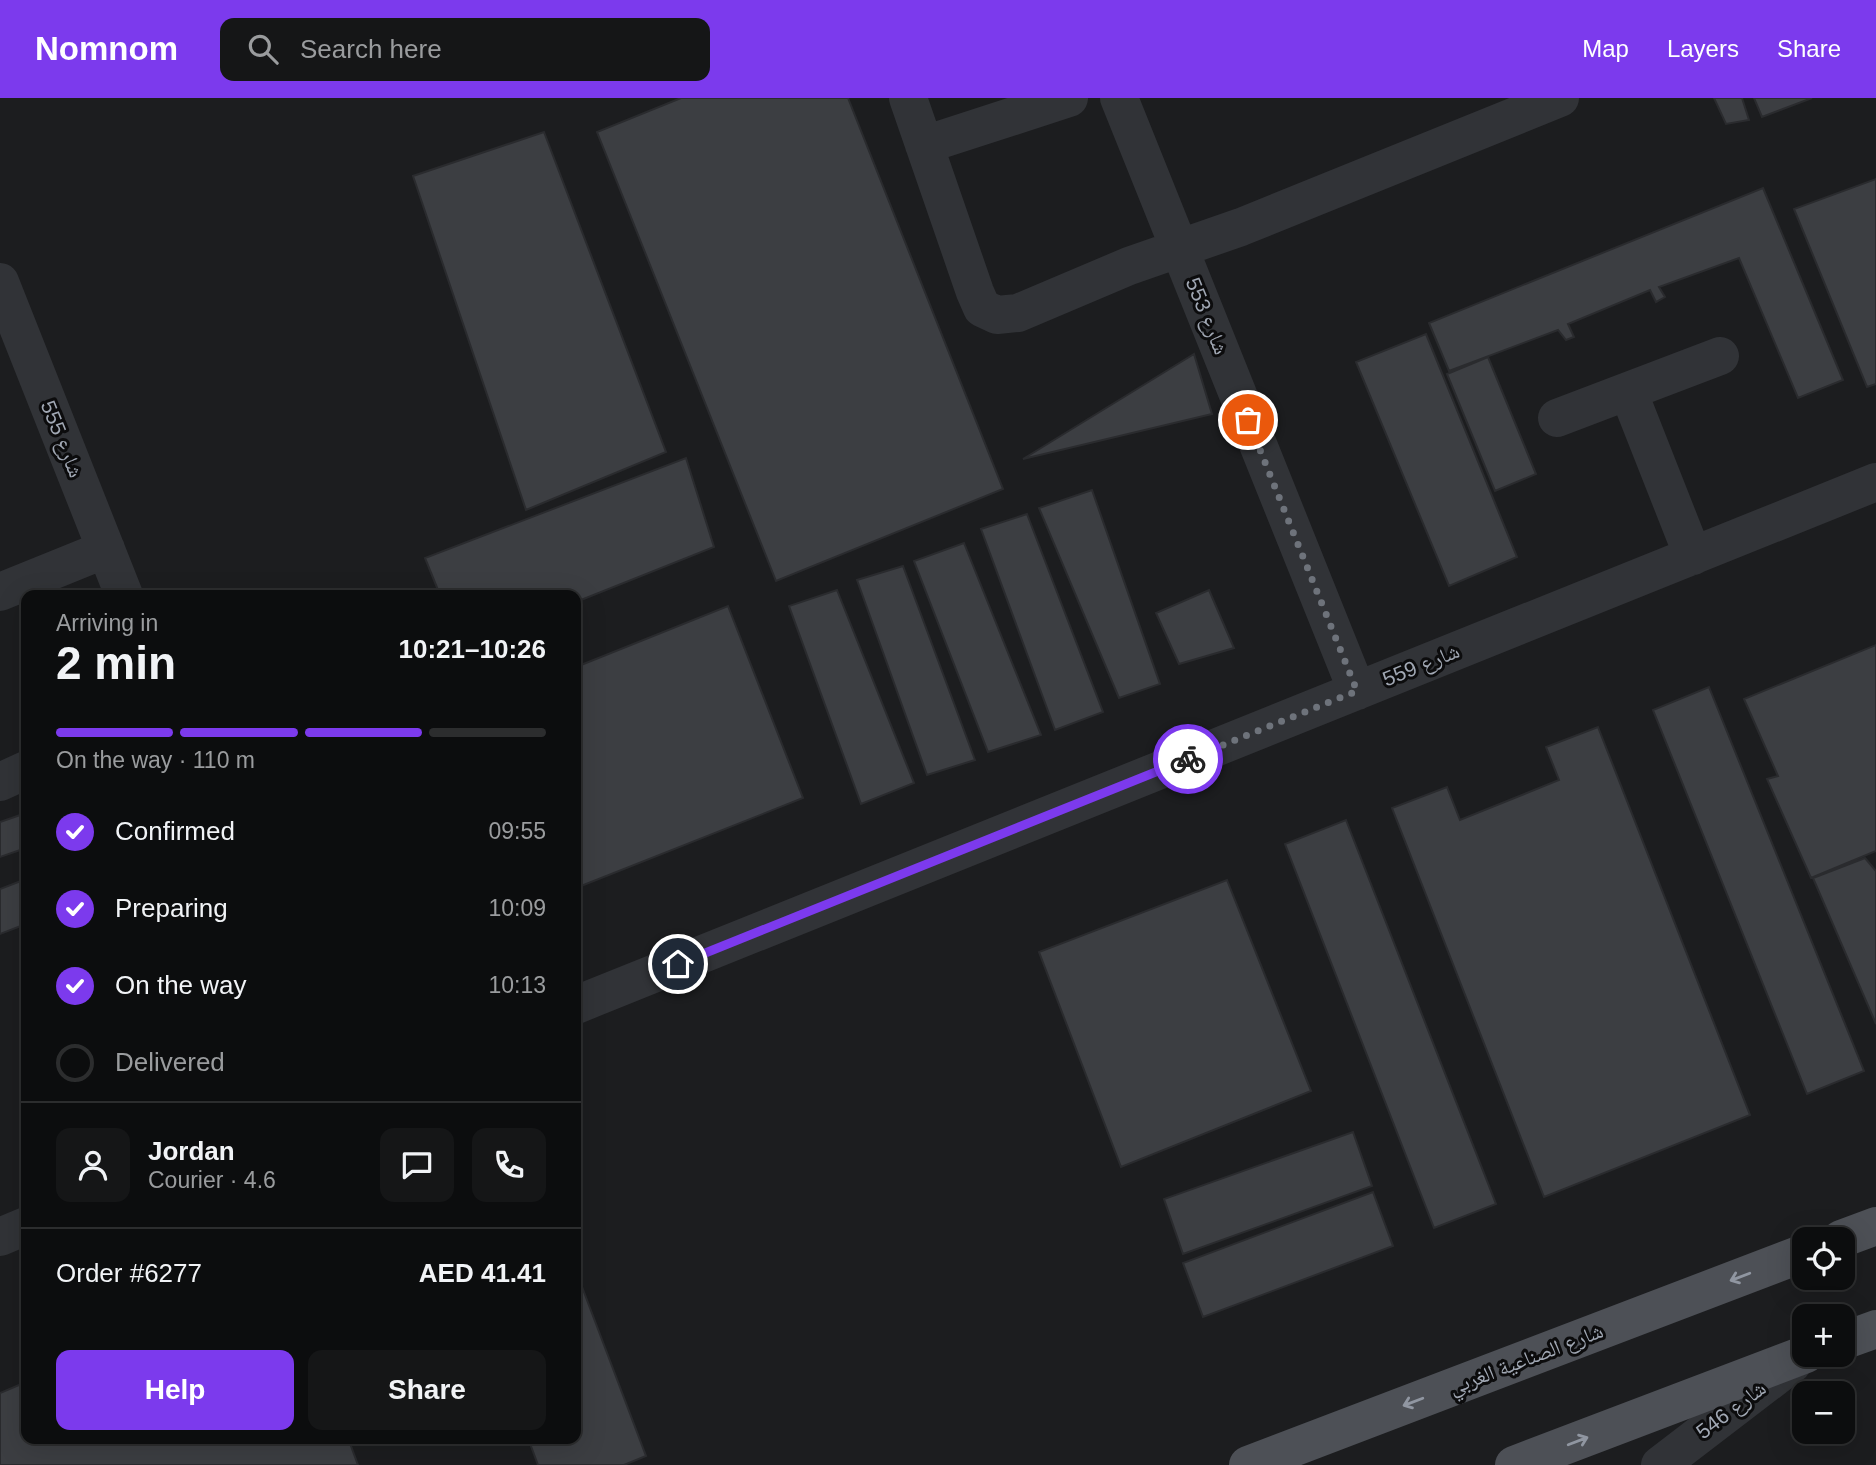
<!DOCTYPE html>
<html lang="en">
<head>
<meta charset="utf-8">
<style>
  body { margin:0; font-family:Arial,"Noto Naskh Arabic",sans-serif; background:#151617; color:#f1f3f6; height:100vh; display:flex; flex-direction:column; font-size:26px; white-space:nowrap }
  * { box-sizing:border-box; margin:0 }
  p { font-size:23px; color:#9a9c9e }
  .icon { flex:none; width:38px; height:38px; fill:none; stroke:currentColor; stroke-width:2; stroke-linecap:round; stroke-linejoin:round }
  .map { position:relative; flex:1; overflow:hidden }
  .side { position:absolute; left:21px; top:492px; width:560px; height:854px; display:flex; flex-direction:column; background:#0c0d0e; border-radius:14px; box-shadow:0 7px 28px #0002,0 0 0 2px #2c2d2e }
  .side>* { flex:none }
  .tools { position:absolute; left:1792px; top:1129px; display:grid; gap:14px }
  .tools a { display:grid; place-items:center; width:63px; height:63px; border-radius:14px; background:#0c0d0e; box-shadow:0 7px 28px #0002,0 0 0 2px #2c2d2e; font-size:35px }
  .pin { position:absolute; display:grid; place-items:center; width:60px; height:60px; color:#fff; margin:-30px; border:4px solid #fff; border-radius:50%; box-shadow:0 2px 7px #0007 }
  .courier { position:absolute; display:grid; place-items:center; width:70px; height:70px; margin:-35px; border:5px solid #7c3aed; border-radius:50%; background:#fff; color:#222; box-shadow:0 2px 9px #0007 }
  .overview em { font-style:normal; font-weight:700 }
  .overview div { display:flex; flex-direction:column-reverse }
  .overview { display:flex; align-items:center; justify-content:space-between; height:119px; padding:0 35px }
  h1 { font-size:46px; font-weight:700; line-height:52px }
  .bar { display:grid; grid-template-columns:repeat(4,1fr); gap:10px 7px; align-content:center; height:84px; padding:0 35px }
  .bar i { height:9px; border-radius:5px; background:#2c2d2e }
  .bar .selected { background:#7c3aed }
  .bar p { grid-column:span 4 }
  .line { display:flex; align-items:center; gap:18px; padding:0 35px; border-top:2px solid #2c2d2e }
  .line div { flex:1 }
  .round { display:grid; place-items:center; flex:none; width:74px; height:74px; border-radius:14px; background:#151617 }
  ol { padding:0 35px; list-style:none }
  li { display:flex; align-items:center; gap:21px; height:77px }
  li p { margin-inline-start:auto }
  li .icon { padding:7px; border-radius:50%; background:#7c3aed; color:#fff; stroke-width:4 }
  li:last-child { color:#9a9c9e }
  li i { width:38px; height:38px; border:4px solid #2c2d2e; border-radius:50% }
  .button { display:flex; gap:14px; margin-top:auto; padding:14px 35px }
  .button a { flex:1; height:80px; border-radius:14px; background:#7c3aed; color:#fff; font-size:28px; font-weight:700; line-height:80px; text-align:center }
  .button a+a { background:#151617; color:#f1f3f6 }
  header { display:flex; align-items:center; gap:42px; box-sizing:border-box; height:98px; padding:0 35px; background:#7c3aed; color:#fff }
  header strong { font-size:33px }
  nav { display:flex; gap:38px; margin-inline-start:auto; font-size:24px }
  .search { width:490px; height:63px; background:#151617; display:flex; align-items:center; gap:18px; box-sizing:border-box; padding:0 24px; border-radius:14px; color:#9a9c9e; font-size:26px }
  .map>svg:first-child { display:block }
  .built { fill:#1c1d1f; fill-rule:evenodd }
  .building { fill:#3c3e42; stroke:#2a2b2e; stroke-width:2 }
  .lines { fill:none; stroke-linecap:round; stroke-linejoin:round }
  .minor { stroke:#313337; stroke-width:38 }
  .major { stroke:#4d5056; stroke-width:38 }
  .oneway { stroke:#9096a1 }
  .done { stroke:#6e737b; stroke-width:7; stroke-dasharray:0 12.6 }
  .route { stroke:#7c3aed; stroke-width:9 }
  .labels { text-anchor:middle; stroke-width:6; stroke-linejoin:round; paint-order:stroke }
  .street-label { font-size:21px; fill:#a1a8b4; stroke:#0c0c0d }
</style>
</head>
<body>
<header>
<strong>Nomnom</strong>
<div class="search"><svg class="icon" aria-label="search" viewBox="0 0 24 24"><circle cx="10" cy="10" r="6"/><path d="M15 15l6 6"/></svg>Search here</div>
<nav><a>Map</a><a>Layers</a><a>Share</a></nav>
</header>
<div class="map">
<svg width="1876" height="1367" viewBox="0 0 1876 1367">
  <rect width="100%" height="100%" fill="#101112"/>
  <path class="built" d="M0,0H1876V1367H0ZM26,497H576V1340H26ZM1804,1141H1843V1180H1804ZM1804,1218H1843V1256H1804ZM1804,1295H1843V1334H1804Z"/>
  <path class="building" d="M681,0H848L1003,391L776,483L597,34Z
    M1714,0H1742L1749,22L1726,26Z
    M1754,0H1812L1762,19Z
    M544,34L666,354L526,412L413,78Z
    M1876,81V286L1867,289L1794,111Z
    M1763,90L1843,282L1798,300L1739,160L1659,189L1665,199L1656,204L1650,192L1568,226L1574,239L1566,242L1558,232L1449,273L1429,225Z
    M1426,236L1517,459L1449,488L1356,264Z
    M1194,256L1212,316L1023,361Z
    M1488,259L1536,376L1495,393L1447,276Z
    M686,360L714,449L576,504V497H440L425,460Z
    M1092,392L1160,586L1119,600L1039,410Z
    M1027,416L1103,614L1055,632L981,431Z
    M964,445L1041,637L988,654L914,463Z
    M903,468L975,662L927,677L857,482Z
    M837,492L914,685L861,706L789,508Z
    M1209,492L1234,550L1179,566L1156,515Z
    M728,508L803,700L576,790V569Z
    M1876,547V753L1811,780L1767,681L1778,678L1744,601Z
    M1709,589L1864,973L1807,996L1653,612Z
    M1598,629L1750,1017L1544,1099L1392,710L1447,689L1460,722L1559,682L1546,649Z
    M26,715V750L0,759V724Z
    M1346,722L1496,1106L1434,1130L1285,746Z
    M1865,760L1876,773V926L1813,780Z
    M26,781V826L0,836V791Z
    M1227,782L1311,993L1121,1069L1039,854Z
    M1353,1034L1372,1088L1183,1156L1164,1101Z
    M1373,1094L1393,1148L1203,1219L1183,1165Z
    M576,1173L646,1358L624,1367H538L528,1340H576Z
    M26,1284V1340H348L358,1367H0V1295Z"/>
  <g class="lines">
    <path class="minor" d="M908,0L975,194L982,210L997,217L1018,215L1129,168L1241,129L1560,0
      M1119,0L1357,593
      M924,47L1069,0
      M0,184L124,497
      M1628,293L1693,458
      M1557,320L1720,258
      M0,494L106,451
      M0,684L26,672
      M576,907L1876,384
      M0,1139L26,1128
      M1660,1367L1792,1266"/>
    <path class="major" d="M1841,1141L1876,1128
      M1843,1243L1876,1231
      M1248,1367L1804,1155
      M1514,1367L1806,1256"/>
  </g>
  <defs><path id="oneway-shaft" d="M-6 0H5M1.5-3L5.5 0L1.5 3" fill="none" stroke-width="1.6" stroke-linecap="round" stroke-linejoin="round" transform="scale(1.75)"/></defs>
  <g class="oneway">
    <use href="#oneway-shaft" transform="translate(1740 1179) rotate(159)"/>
    <use href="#oneway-shaft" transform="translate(1413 1304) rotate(159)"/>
    <use href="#oneway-shaft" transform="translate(1578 1343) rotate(-21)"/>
  </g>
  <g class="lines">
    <path class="done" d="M1188,661L1357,593L1248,322"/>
    <path class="route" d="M678,866L1188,661"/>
  </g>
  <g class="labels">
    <g class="street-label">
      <text transform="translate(1207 218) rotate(68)" y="7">شارع 553</text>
      <text transform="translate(62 341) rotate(68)" y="7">شارع 555</text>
      <text transform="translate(1421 567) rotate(-22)" y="7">شارع 559</text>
      <text transform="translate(1526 1261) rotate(-21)" y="7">شارع الصناعية الغربي</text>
      <text transform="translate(1731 1312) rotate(-37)" y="7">شارع 546</text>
    </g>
  </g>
</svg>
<div class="tools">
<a><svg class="icon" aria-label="locate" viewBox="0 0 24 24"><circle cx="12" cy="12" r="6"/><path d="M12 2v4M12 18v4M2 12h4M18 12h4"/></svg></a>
<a>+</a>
<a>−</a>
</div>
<div class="pin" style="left:1248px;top:322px;background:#ea580c"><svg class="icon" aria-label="bag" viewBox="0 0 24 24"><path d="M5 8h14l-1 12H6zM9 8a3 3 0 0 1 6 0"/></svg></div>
<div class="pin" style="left:678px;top:866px;background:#1f2937"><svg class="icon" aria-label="home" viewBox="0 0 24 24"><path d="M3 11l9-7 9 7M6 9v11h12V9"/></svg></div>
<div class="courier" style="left:1188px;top:661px"><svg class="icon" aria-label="bike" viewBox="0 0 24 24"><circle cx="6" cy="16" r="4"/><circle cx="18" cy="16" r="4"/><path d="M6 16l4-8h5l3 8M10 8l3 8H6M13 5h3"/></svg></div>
<section class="side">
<div class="overview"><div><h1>2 min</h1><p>Arriving in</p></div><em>10:21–10:26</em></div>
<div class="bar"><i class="selected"></i><i class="selected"></i><i class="selected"></i><i></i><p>On the way · 110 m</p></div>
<ol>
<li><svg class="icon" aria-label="check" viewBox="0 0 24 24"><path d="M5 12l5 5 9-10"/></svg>Confirmed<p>09:55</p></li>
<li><svg class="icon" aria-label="check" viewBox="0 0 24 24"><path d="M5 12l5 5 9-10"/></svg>Preparing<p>10:09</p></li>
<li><svg class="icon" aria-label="check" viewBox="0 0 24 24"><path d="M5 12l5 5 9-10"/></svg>On the way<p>10:13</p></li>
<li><i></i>Delivered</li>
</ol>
<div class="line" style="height:126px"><a class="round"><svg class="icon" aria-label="person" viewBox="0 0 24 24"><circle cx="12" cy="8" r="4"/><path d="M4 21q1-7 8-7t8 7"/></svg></a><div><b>Jordan</b><p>Courier · 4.6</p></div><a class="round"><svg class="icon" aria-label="chat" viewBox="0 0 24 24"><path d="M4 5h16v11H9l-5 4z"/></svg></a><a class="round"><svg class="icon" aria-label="phone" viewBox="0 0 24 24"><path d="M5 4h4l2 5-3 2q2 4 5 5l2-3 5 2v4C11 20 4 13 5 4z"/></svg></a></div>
<div class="line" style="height:91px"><div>Order #6277</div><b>AED 41.41</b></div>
<div class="button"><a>Help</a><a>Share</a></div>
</section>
</div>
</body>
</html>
